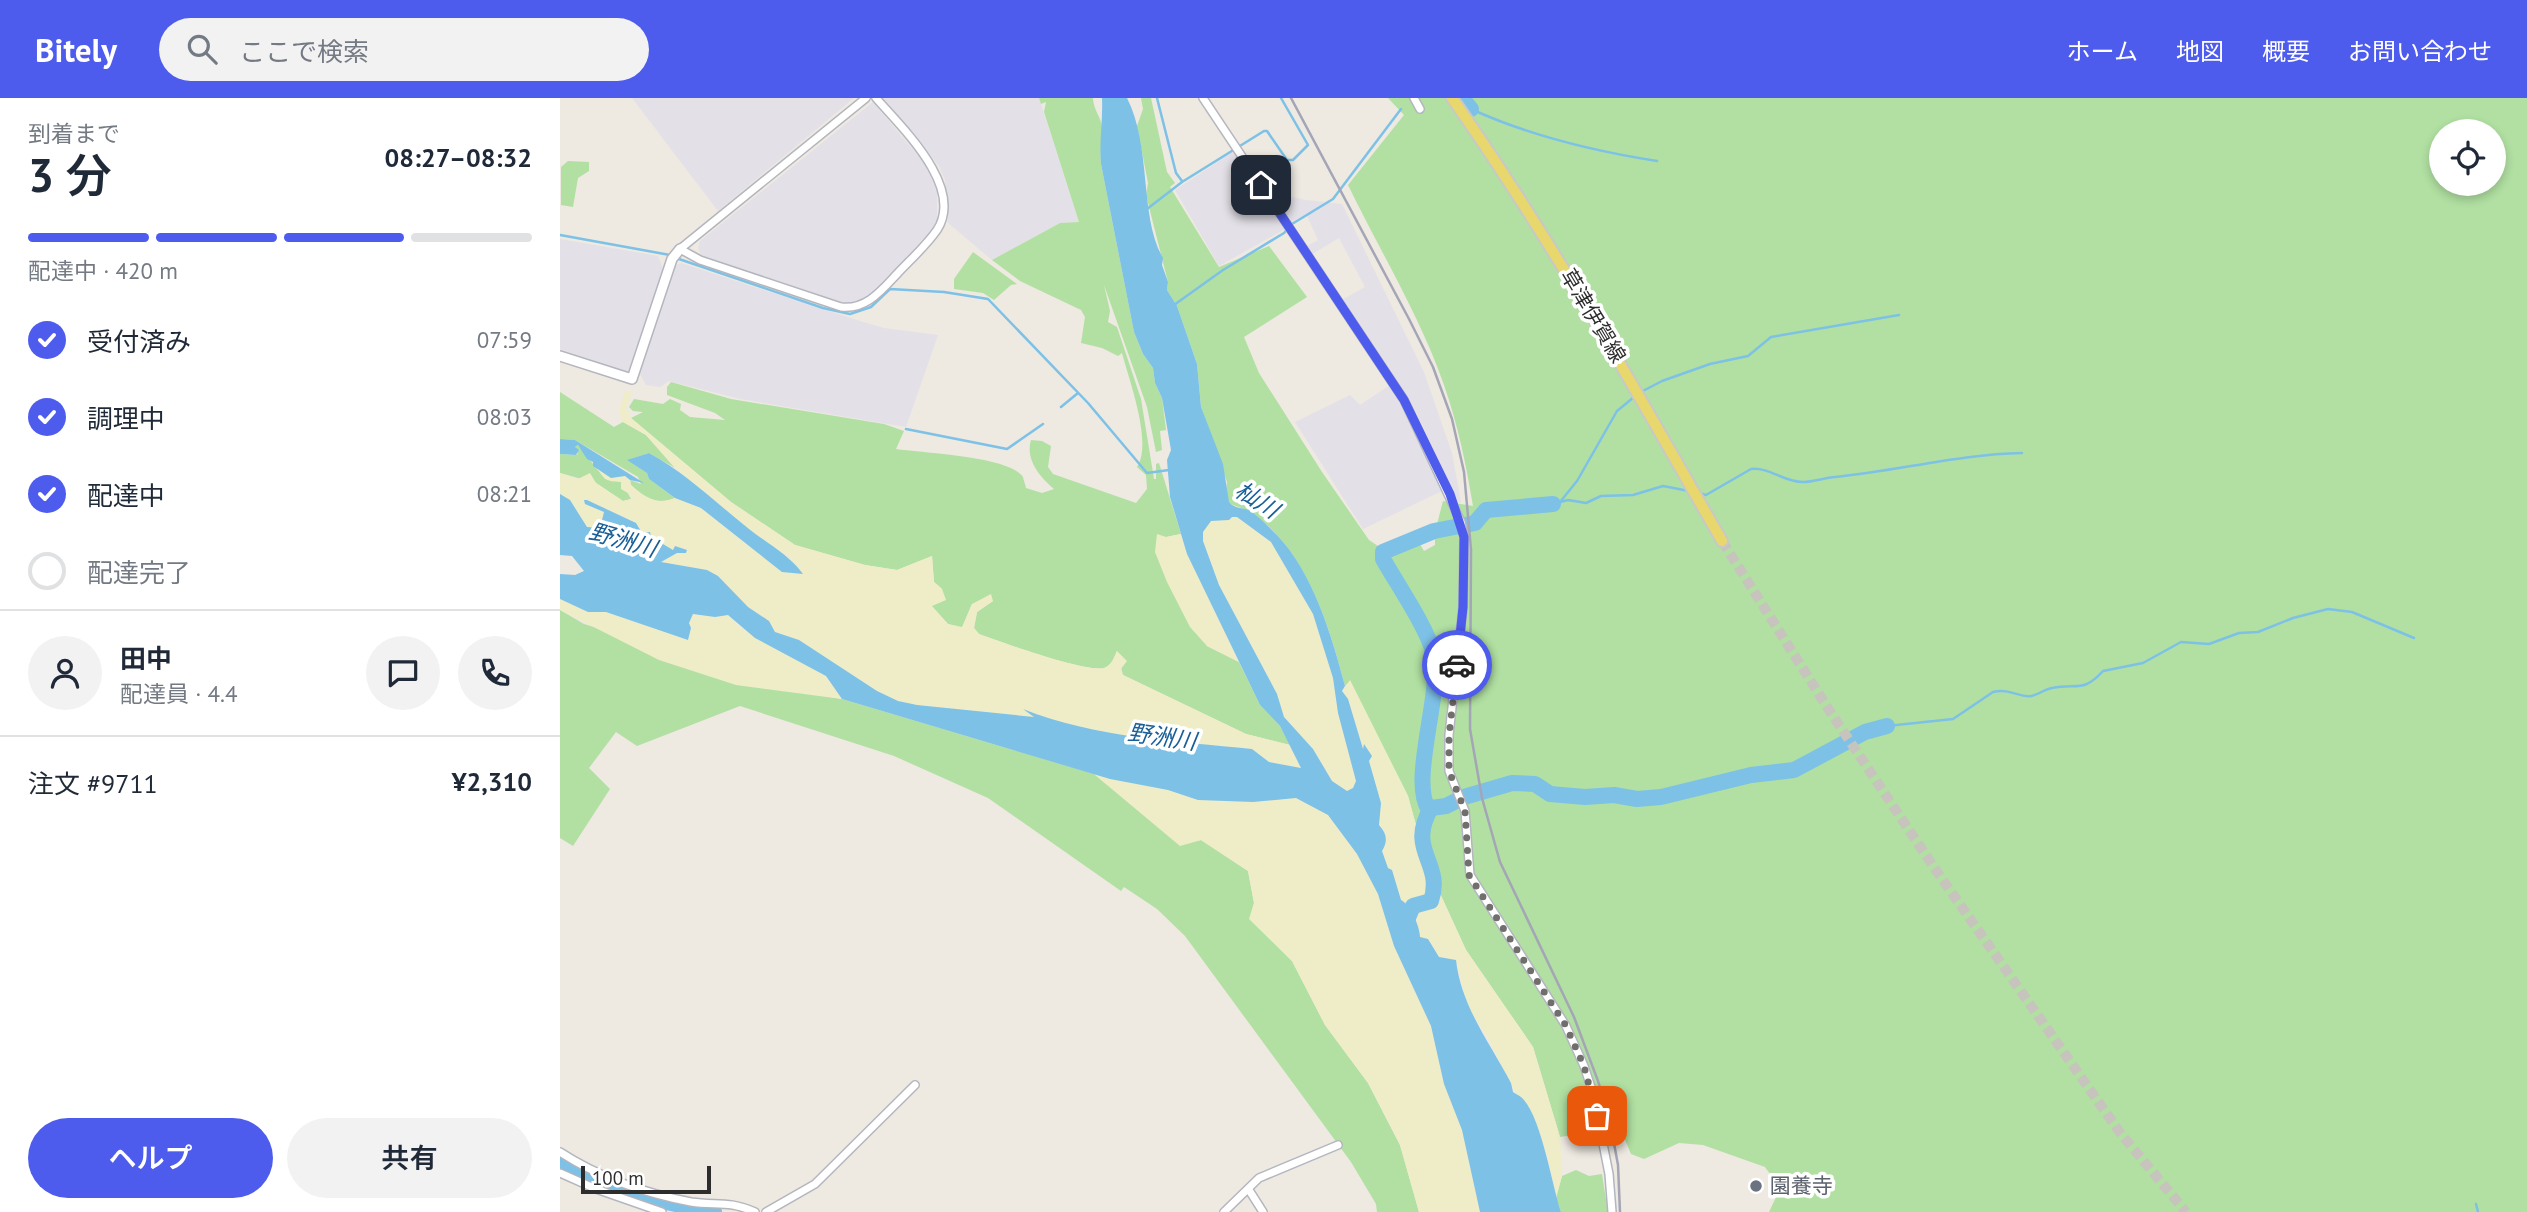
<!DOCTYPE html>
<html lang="ja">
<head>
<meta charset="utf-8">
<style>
  body { margin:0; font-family:"PT Sans","Noto Sans JP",sans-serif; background:#f2f2f3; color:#1f2937; height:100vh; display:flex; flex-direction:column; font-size:26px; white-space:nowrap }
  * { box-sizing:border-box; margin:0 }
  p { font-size:23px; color:#747a83 }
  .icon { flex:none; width:38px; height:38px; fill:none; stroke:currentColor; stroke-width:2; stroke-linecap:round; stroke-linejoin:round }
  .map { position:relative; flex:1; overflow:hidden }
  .details { display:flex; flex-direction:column; background:#fff; width:560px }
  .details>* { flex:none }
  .buttons { position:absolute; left:1869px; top:21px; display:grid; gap:14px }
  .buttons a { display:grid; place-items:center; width:77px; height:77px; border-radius:50%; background:#fff; box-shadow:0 4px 10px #0003; font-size:35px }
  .scale { position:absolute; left:21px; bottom:18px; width:130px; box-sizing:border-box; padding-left:7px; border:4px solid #2d2d2d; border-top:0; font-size:19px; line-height:24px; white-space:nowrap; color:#2d2d2d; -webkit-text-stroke:5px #fff; paint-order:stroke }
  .pin { position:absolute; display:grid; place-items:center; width:60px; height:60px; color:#fff; margin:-30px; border-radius:14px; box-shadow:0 4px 10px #0006 }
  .courier { position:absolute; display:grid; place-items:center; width:70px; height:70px; margin:-35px; border:5px solid #4e5cee; border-radius:50%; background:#fff; color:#222; box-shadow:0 2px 9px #0007 }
  .headline em { font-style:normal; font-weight:600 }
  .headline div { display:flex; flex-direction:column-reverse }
  .headline { display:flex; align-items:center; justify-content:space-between; height:119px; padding:0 28px }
  h1 { font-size:46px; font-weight:600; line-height:52px }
  .bar { display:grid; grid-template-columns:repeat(4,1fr); gap:10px 7px; align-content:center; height:84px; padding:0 28px }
  .bar i { height:9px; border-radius:5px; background:#e0e1e3 }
  .bar .current { background:#4e5cee }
  .bar p { grid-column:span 4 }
  .line { display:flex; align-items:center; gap:18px; padding:0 28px; border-top:2px solid #e0e1e3 }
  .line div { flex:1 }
  .round { display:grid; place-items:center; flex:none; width:74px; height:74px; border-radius:37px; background:#f2f2f3 }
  ol { padding:0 28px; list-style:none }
  li { display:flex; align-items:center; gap:21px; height:77px }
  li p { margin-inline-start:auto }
  li .icon { padding:7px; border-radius:50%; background:#4e5cee; color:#fff; stroke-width:4 }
  li:last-child { color:#747a83 }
  li i { width:38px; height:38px; border:4px solid #e0e1e3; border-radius:50% }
  .action { display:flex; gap:14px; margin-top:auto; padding:14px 28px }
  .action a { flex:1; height:80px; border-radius:42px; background:#4e5cee; color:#fff; font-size:28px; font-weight:600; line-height:80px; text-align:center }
  .action a+a { background:#f2f2f3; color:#1f2937 }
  header { display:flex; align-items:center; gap:42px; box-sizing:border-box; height:98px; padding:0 35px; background:#4e5cee; color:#fff }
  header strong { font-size:33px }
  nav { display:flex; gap:38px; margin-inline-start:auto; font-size:24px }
  .search { width:490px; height:63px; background:#f2f2f3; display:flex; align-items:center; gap:18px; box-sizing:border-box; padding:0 24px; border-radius:38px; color:#747a83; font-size:26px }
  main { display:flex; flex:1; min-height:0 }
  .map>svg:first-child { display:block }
  .industrial { fill:#e3e1e7 }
  .green { fill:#b1e0a2; fill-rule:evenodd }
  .sand { fill:#efedc7 }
  .water { fill:#7dc1e7; fill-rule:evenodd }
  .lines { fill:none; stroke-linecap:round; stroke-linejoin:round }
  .stream { stroke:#7dc1e7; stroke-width:2.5 }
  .river { stroke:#7dc1e7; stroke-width:16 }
  .primary-tunnel { stroke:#c7c3bd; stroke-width:10; stroke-dasharray:10 5; stroke-linecap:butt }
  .minor-casing { stroke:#b4b6bf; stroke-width:10 }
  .tertiary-casing { stroke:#b4b6bf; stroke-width:12 }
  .primary-casing { stroke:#c8c8c8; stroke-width:14 }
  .minor { stroke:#fff; stroke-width:7 }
  .tertiary { stroke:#fff; stroke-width:9 }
  .primary { stroke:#e8d76c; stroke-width:10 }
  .rail { stroke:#a4a5b6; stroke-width:2.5 }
  .done { stroke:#716f6c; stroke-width:7; stroke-dasharray:0 12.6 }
  .route { stroke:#4e5cee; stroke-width:9 }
  .worship-dot { fill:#6b7280; stroke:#fff; stroke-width:2.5 }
  .labels { text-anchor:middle; stroke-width:7; stroke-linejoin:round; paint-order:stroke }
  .street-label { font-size:21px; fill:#2d2d2d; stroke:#fff }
  .worship-label { font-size:21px; fill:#5b616d; stroke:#fff; text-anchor:start }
  .water-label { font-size:23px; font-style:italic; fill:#185f97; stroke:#fff }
</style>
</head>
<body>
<header>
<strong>Bitely</strong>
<div class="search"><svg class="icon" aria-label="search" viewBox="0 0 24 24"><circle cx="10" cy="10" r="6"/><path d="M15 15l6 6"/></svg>ここで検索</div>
<nav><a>ホーム</a><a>地図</a><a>概要</a><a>お問い合わせ</a></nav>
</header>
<main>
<section class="details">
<div class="headline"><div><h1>3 分</h1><p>到着まで</p></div><em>08:27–08:32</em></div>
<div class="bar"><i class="current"></i><i class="current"></i><i class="current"></i><i></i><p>配達中 · 420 m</p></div>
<ol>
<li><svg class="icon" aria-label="check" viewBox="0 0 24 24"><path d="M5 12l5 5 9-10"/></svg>受付済み<p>07:59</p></li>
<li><svg class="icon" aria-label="check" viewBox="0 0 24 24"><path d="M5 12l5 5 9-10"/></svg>調理中<p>08:03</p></li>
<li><svg class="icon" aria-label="check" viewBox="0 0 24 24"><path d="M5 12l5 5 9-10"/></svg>配達中<p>08:21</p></li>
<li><i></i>配達完了</li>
</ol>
<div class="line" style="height:126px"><a class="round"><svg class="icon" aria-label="person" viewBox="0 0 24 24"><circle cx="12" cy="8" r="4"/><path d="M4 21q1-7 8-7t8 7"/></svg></a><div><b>田中</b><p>配達員 · 4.4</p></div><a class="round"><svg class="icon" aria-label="chat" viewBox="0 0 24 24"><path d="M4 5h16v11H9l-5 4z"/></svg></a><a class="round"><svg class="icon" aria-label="phone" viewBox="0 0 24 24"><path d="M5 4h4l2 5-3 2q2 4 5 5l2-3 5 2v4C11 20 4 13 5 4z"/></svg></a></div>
<div class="line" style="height:91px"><div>注文 #9711</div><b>¥2,310</b></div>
<div class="action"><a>ヘルプ</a><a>共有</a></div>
</section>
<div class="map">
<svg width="1967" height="1114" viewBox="0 0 1967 1114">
  <rect width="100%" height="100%" fill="#eee9e1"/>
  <path class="industrial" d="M72,0H294L158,113Z
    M323,0H479L519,124L500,125L432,162L388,125L385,82L379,68Z
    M313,4L371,73L377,89V121L370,135L314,194L292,206L283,205L142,159L138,150L140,143Z
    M674,53L725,131L659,168L615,92Z
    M709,94L746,102L782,106L864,274L892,355L901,404L897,405L846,300L780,203L805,189L779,140L751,157L745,149L758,142L746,116L730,125Z
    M0,141L98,158L103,171L68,274L0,251Z
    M121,165L300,223L324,230L378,237L346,329L180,301L109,283L100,289L86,287L80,276L114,168Z
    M830,287L842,304L884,392L803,431L735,324L790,297L800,307Z"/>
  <path class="green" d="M479,0H533C533,11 541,19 542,29C542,42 540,53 541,66L574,234L583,256L593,270L595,285L602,300L606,332L600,333L602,352L596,354L587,309L544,187L550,213L548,224L557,229L581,301L594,381H596V366L599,365L621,436L606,439L647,548L679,564L700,607L720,628L730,647L686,636L563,577L557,553C554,559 552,567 544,570C526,575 441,544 419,536L414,530L417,514L433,503L412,506L402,530L388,526L371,508L382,491L374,484L372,458L337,472L305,467L235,447L171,404L71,320L83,314L73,313L69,309L74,301L103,306L110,301L121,306L120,312L130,319L165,322L155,315L107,297V289L111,284L171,301L324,326L344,333L336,351C362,355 449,358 463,379C463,380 466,389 466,390L482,395L494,391C480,379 465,362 471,342L482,343L491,348L488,369L493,376L576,405L587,391L586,377L577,369C593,345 569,282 562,255L558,258L542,250L521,245L525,219L521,212L460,183L432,162L500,125L519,124L484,14L486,4L481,6Z
    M581,0H591L607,74L615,85L610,89L659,169L709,148L747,199L684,239L699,275L762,374L809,442L830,456L857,441L864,453L875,447V434L883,403L913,408C906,366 898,327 884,287C860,218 820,153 788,87L844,17L828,0H885L898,18L913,0H1967V1114H1209L1218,1095L1215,1083L1205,1069L1143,1047L1119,1045L1084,1061L1071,1056L1060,1030L1000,1039L973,949L906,852L867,767L848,698L790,583L785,588C772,537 753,476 717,437C710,429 698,418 688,413C671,404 664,411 667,384L641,309L637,266L617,208L607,192L608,184L586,97L588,85L577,28L583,11ZM1881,33H1934V86H1881Z
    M8,63L29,64V73L18,80L13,109L1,107V69Z
    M413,154L457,186L451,187L434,202L423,195L394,191V181Z
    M0,294L54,329L63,324L86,337L115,370L89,355L68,362L87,375L89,381L115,400C97,408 84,399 71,387L70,382L81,386L78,379L15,342L0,341Z
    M18,347L45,381L62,384L71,401L63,403L36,385L0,375V356L16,357L18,356L15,349Z
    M0,512L24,526L248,595L282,601L534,676L620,747L641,742L688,773L694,805L690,821L732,863L765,927L808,985L840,1047L859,1114H817L816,1106L791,1064L625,838L597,811L564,789L561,793L428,700L334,658L180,608L77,648L56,634L29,670L50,691L13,748L0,740Z
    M1016,1072L1029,1078L1042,1076L1048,1114H1001L996,1100L1002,1078Z"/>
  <path class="sand" d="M72,293L66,311L71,320L171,404L235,447L305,467L337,472L372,458L374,484L382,491L386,502L372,508L388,526L402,529L412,506L431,496L433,503L417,514L414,530L419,536C441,544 526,575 544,570C552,567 554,560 557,553L567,563L560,572L563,577L686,636L730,647L741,670L709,664L692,651C617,644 538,641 468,613L475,620L357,607L338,603L317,593L239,542L215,534L209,523L188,509L158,478L147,472L99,464L117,455L82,435L76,425L60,417L25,406L44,414L40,430L27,429L10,402L0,396V375L18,381L30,375L36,385L63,403L71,401V397L61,391V384C46,383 46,383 36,369L65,378L70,382L71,387C84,399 97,408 115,400L141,410L188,448L233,462L192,434L115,370L86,337L63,324L59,313L65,294Z
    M672,419H677L711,444L753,516L773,580L778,615L796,683L793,690L787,693L772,683L753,651L724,619L717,596L659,487L643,443V434L651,422H669Z
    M597,436L606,439L621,436L627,456L679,564L647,548L630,529L607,484L595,454Z
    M0,501L28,514H46L127,542L131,530L129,525L133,516L155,519L168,517L177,527L266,578L282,601L176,587L99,562L0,512Z
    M790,582L848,698L867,767L906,852L973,949L1000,1039L1002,1078L996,1100L987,1056L926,937L907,908L896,862L879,859L868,841L860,839L847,805L841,802L832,772L828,770L822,753L825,734L819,727L821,705L809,663L812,658L804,654L788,601L782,593Z
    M534,676L608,692L638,702L736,700L768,717L797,756L818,796L834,848L871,928L884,986L902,1032L920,1114H859L840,1047L808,985L765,927L732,863L689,821L694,805L688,773L641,742L620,748Z"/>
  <path class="water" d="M542,0H567C592,49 579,119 603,160L602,167L608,184L607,192L617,208L637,266L641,309L663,366L669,404C675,411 680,409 688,412C698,417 709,429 717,437C753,475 772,538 785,588L782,593L788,601L803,651L804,646L812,658L809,663L821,705L819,727C827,736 828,743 822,753L828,770L832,772L841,802C850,807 860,828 860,839L868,841L879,859L896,862C901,908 930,945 951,985L953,994C955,996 959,997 961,999C981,1016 992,1088 1001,1114H920L902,1032L884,986L871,928L834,848L818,796L797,756L768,717L736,700L693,704L638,702L608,692L550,681L282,601L266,578L195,540L168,517L155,519L133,516L129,525L131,530L128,542L46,514H28L0,501V476L15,477L24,473L12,458L0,457V396L10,402L27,429L40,430L44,414L25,406L24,402H27L76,425L82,435L90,434L91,439L113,452L115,448L127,452L126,455H117L101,464L147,472L158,478L188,509L209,523L215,534L239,542L317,593L338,603L357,607L474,619L463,611C536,640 615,643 692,651L709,664L741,670L720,628L700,607L627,456L610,399L607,362L611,352L602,300L595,285L593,270L583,256L574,234L541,66C539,44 543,23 542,0ZM672,419H677L711,444L753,516L773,580L778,615L796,683L793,690L787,693L772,683L753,651L724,619L717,596L659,487L643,443V434L651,423L669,422Z
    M0,341L15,342L84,385L70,382L65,378L51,380L33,368V364L27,361L18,347L15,349L19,352L16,357L0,356Z
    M89,355C126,375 156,405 189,431C208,446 228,456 243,476L222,474L141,410L115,400L89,381L87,375L67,362Z"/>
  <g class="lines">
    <path class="stream" d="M597,0L616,75L622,83
      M911,11C970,38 1033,53 1097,63
      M587,111L622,84L704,33H707L727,62H733L748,47L721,0
      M0,137L110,157
      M116,160L263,210L290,216L311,209L330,191L384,194L428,201L528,305L587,375L609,372
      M614,207L663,172L724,135L732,126L773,101L841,11
      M1079,295L1102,283L1150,266L1188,258L1211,239L1339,217
      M501,309L518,295
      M346,331L447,351L483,326
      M1139,395L1146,397L1191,371C1210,369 1223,384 1243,384C1253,384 1264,380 1275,379C1337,373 1400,356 1462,355
      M1000,404L1017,383L1057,313L1074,299
      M993,406L1008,402L1026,405L1041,398L1073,397L1103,388L1129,393
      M1327,628L1393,621L1433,594C1451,590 1459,600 1471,598C1478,597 1485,591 1492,590C1518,585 1523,595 1543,573L1583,565L1621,544L1649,546L1679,535L1698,534L1733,520L1768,511L1792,514L1854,540
      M1916,1106L1918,1114"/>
    <path class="river" d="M902,0L911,11
      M869,712C849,684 882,596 874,557C868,531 837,486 823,461V454L874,433L915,425L926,412L993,406
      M846,833L847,822L853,808L871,803C884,764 846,753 871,710L886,708L904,699L952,685L975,686L990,696L1025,699L1054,697L1077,701L1101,699L1191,677L1234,672L1305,634L1327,628
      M0,1062C47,1093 99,1103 154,1114"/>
    <path class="primary-tunnel" d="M1162,443L1269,612L1373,768L1561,1036L1626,1114"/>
    <defs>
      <path id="minor" d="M306,0L120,151L140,162L281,209C306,212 321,193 337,176C350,162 366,148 377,132C405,89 342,30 316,0
        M643,0L844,302L901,424L904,439L903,509L889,637V673L905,713L910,777L1006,928L1024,968L1033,995L1049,1076L1052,1114
        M854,0L860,11
        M0,1054C40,1080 84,1095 131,1104C156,1108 168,1102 195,1114
        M0,1075L36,1091L102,1114
        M689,1092L703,1114
        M206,1114L255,1086L355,987
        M664,1114L699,1080L778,1047"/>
      <path id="tertiary" d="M0,258L72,281L112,161L120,151"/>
      <path id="primary" d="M892,0C992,142 1076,293 1162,443"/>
    </defs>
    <use href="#minor" class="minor-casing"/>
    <use href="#tertiary" class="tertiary-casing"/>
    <use href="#primary" class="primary-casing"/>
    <use href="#minor" class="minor"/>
    <use href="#tertiary" class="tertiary"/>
    <use href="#primary" class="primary"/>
    <path class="rail" d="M731,0L849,221L873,269L892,321L904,374L911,451L910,631L922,700L940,764L1014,919L1038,983L1049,1018L1058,1067L1060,1114"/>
  </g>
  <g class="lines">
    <path class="done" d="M897,567L889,638V673L905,713L909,777L1006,928L1024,968L1037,1018"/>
    <path class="route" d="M701,87L844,302L890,396L904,439L903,509L897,567"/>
  </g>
  <circle class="worship-dot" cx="1196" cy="1088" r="7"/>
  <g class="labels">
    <g class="street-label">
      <text transform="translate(1033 218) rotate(59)" y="7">草津伊賀線</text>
    </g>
    <g class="worship-label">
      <text x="1210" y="1095">園養寺</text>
    </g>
    <g class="water-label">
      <text transform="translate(697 402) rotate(32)" y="8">杣川</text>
      <text transform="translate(63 442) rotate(16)" y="8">野洲川</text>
      <text transform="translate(602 639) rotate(8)" y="8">野洲川</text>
    </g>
  </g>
</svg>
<div class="buttons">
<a><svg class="icon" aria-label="locate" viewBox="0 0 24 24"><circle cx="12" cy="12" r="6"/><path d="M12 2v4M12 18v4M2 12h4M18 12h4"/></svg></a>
</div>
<div class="scale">100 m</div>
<div class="pin" style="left:1037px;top:1018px;background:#ea580c"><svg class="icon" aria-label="bag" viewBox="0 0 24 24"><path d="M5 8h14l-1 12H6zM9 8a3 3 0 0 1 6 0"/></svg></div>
<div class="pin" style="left:701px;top:87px;background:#1f2937"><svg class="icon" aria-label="home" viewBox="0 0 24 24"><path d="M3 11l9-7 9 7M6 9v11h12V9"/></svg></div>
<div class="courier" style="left:897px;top:567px"><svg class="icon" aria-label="car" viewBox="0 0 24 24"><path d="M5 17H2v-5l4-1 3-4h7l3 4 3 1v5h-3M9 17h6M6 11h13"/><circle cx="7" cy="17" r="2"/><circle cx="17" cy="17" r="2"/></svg></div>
</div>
</main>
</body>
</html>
